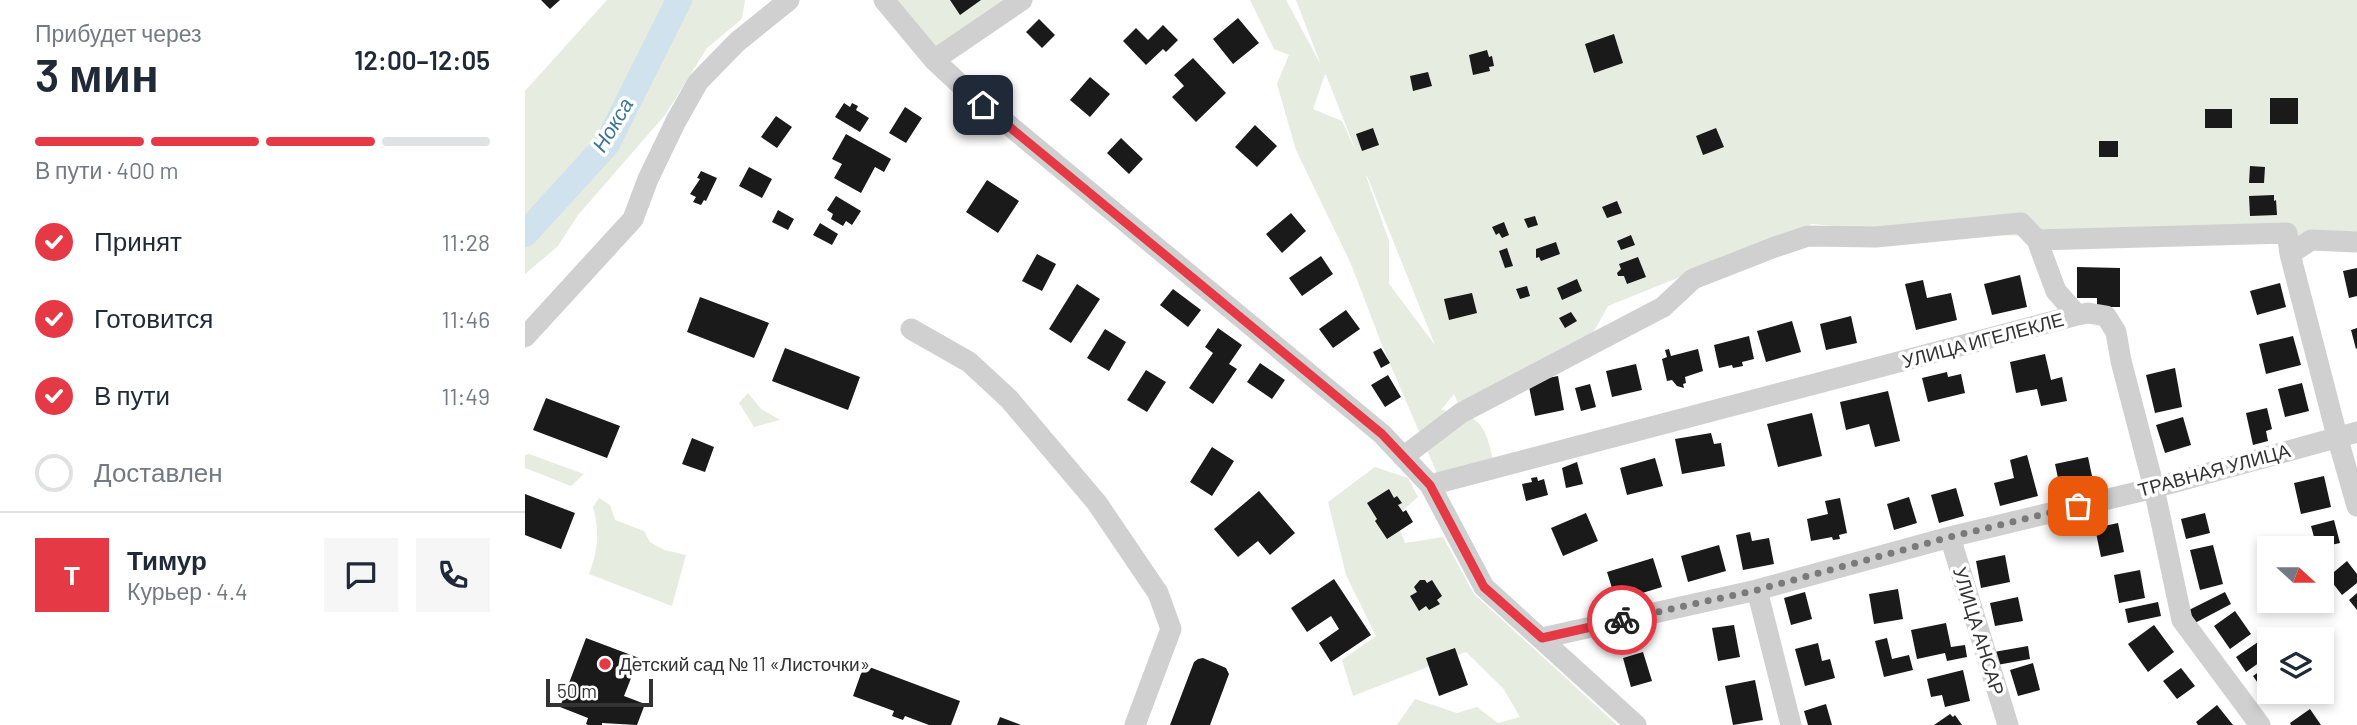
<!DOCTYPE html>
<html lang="ru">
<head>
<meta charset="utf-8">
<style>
  body { margin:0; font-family:Barlow,sans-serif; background:#f6f6f7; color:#1f2937; height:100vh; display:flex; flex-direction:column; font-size:26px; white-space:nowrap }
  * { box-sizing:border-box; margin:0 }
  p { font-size:23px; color:#747a83 }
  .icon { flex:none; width:38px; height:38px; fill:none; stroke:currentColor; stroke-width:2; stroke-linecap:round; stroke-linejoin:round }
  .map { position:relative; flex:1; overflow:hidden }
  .panel { display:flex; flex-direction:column; background:#fff; width:525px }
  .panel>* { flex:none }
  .needle { width:46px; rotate:111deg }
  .fabs { position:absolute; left:1732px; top:536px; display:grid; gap:14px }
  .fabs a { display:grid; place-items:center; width:77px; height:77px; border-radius:0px; background:#fff; box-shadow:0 4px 10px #0003; font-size:35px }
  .scale { position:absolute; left:21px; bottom:18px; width:107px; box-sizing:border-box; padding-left:7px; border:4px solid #333; border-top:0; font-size:19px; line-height:24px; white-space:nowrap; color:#333; -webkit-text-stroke:5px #fff; paint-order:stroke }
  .pin { position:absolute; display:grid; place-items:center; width:60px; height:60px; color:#fff; margin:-30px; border-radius:14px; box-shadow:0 4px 10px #0006 }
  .courier { position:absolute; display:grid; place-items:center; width:70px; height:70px; margin:-35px; border:5px solid #e63946; border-radius:50%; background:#fff; color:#222; box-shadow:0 2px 9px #0007 }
  .overview em { font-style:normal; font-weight:600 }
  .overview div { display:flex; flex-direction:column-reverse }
  .overview { display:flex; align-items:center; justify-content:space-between; height:119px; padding:0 35px }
  h1 { font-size:46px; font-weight:600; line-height:52px }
  .bar { display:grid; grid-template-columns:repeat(4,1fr); gap:10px 7px; align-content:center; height:84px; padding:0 35px }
  .bar i { height:9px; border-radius:5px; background:#e0e1e3 }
  .bar .current { background:#e63946 }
  .bar p { grid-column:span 4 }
  .line { display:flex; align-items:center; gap:18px; padding:0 35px; border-top:2px solid #e0e1e3 }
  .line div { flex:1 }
  .round { display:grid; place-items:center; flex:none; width:74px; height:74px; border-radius:0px; background:#f6f6f7 }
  ol { padding:0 35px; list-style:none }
  li { display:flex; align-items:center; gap:21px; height:77px }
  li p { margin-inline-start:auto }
  li .icon { padding:7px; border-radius:50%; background:#e63946; color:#fff; stroke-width:4 }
  li:last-child { color:#747a83 }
  li i { width:38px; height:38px; border:4px solid #e0e1e3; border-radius:50% }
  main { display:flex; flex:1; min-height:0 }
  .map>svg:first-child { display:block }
  .green { fill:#e6ecdf; fill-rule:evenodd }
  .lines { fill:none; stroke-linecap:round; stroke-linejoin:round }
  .river { stroke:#cfe2ee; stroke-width:26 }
  .building { fill:#1a1a1a }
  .minor { stroke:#d0d0d0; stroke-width:21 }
  .done { stroke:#7a7a7a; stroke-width:7; stroke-dasharray:0 12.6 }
  .route { stroke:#e63946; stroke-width:9 }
  .poi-dot { fill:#e63946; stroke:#fff; stroke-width:2.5 }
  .labels { text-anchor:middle; stroke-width:7; stroke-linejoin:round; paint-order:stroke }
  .street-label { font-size:19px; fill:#333; stroke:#fff }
  .poi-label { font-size:19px; fill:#333; stroke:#fff; text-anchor:start }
  .water-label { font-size:21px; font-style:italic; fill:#3f7597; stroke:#fff }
</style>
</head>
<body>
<main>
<section class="panel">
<div class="overview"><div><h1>3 мин</h1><p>Прибудет через</p></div><em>12:00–12:05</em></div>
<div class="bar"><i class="current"></i><i class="current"></i><i class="current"></i><i></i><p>В пути · 400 m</p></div>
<ol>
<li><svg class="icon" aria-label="check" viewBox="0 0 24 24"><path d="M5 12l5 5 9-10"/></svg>Принят<p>11:28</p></li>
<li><svg class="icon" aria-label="check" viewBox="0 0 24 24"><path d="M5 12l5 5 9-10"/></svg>Готовится<p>11:46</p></li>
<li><svg class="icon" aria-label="check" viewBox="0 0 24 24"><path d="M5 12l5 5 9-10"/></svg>В пути<p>11:49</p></li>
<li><i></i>Доставлен</li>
</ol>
<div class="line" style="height:126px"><b class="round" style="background:#e63946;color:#fff">Т</b><div><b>Тимур</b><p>Курьер · 4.4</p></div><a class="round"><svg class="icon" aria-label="chat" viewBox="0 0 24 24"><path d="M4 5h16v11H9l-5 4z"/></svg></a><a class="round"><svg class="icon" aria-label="phone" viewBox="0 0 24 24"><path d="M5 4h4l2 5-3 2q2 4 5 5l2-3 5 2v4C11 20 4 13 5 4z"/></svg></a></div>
</section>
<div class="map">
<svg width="1832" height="725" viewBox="0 0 1832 725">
  <rect width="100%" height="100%" fill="#fff"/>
  <path class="green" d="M82,0H220L217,19L182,48L140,115L53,215L33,246L0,274V91Z
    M371,0H482L409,51Z
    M725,0H761L796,65L771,0H1832V237L1499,236L1356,230L1287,224L1083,306L1063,342L935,407L929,394L916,410C958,416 959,424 969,462L914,478L857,345L826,264L771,150L752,84L764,55L749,49ZM800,74L801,75L833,156L817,121L788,109ZM841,176H842L910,345L864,284V241Z
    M223,393L236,409L255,420L229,427L214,403Z
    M4,454L59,474L46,486L0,468V455Z
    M850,467L883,478L893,497L870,517L880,543L918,537L949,594L1092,725H872L890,699L932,713L952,707L973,723L995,717L978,688L941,652L828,696L817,660L851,636L821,575L803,502Z
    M74,498L85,505L90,520L119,531L125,542L139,550L161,555L147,606L64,574C73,551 75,531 68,507Z"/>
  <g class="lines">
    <path class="river" d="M0,234L82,144L154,0"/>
  </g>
  <path class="building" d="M16,0H35L25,9Z
    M425,0H456L435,15Z
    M713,18L734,43L708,64L688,39Z
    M514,19L530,35L517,48L501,32Z
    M638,25L653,40L641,52L638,49L621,65L598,41L611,28L623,40Z
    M1089,34L1098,63L1069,73L1060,44Z
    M962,50L964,57L967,56L969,66L964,67L965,71L948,75L944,55Z
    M668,58L701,93L671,122L647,97L659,86L649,75Z
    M903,72L907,86L888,91L885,76Z
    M565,77L585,94L565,117L545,100Z
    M1745,98H1773V124H1745Z
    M319,103L325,107L327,103L333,106L331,110L344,118L335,132L310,117Z
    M380,107L397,118L381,143L364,133Z
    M1680,109H1707V128H1680Z
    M251,116L267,127L252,148L236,137Z
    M730,125L752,146L732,167L710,147Z
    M848,128L854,145L837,151L831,134Z
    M1191,128L1199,147L1178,155L1171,136Z
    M321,134L366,159L359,172L350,167L336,193L309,178L317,164L307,159Z
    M596,138L618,159L604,174L582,153Z
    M1574,141H1593V157H1574Z
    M1725,166L1740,167L1739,183H1724Z
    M224,167L247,179L237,198L214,186Z
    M176,171L192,178L181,201L179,200L176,205L168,202L171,197L165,194L175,179L172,178Z
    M462,180L494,201L473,233L441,212Z
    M1749,195V201L1751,200L1752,215L1725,216L1724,196Z
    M311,196L336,211L327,225L321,221L318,226L306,219L308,214L302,210Z
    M1092,201L1097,213L1082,218L1077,207Z
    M253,210L269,219L263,230L247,222Z
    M766,213L781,231L757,253L741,234Z
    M1010,216L1013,225L1003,228L999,219Z
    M979,222L984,235L977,238L974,233L971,235L967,227Z
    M295,223L313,234L307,245L288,235Z
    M1106,235L1110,245L1096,250L1092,241Z
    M1031,242L1035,254L1016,261L1014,257L1011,258V249Z
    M982,248L988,266L980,268L974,251Z
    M512,254L531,264L517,291L497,281Z
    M796,256L808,274L777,296L764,278Z
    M1113,257L1121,277L1102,284L1099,276H1093L1092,273L1096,269L1094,264Z
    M1552,267L1595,268V307H1572V298H1552Z
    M1832,268V296L1824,298L1818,271Z
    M1495,275L1502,307L1467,315L1459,284Z
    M1052,279L1057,291L1037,300L1032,288Z
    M1398,280L1402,298L1426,293L1432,320L1391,330L1380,284Z
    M1755,283L1761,307L1732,315L1725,291Z
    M552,284L575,299L546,343L524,329Z
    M1002,286L1005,296L995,299L991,289Z
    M648,289L676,310L663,327L635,305Z
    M947,293L952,313L924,320L919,299Z
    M175,297L244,323L229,358L162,332Z
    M821,310L835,329L808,348L794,329Z
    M1046,312L1052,321L1040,328L1034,318Z
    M1326,316L1332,343L1301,350L1295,324Z
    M1267,321L1276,352L1241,362L1232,331Z
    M693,328L717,345L704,364L712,369L688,404L664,388L688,353L680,347Z
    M1832,328V348L1831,349L1826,330Z
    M580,329L601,342L584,371L562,358Z
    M1224,336L1229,359L1217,362L1218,366L1208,368L1207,365L1194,368L1189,345Z
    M1768,336L1776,365L1741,374L1734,344Z
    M260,348L335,377L323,410L247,381Z
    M856,348L865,363L856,368L848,352Z
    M1144,349L1146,356L1173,349L1178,371L1160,377L1161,383L1158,384L1159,388L1152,386L1147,380L1142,381L1137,359L1142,357L1140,350Z
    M1520,354L1526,380L1537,377L1542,401L1516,406L1512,389L1491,393L1485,362Z
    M735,363L760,380L747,399L722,382Z
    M1111,364L1117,390L1087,397L1081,371Z
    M1650,368L1657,407L1630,413L1621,375Z
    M621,370L641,382L622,412L602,400Z
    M1422,372L1423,377L1436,374L1440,393L1403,402L1397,378Z
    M863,375L876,397L860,407L846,385Z
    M1033,376L1039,410L1010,416L1003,382Z
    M1777,383L1784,411L1760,417L1753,389Z
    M1065,384L1071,407L1056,411L1050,388Z
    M1363,391L1375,441L1350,447L1344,424L1321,430L1315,402Z
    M21,398L95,426L82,458L8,430Z
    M1742,408L1747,429L1741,431L1743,441L1728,445L1721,413Z
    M1287,413L1297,456L1253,467L1242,424Z
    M1658,417L1666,445L1640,453L1631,425Z
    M1186,433L1189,444L1196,443L1200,466L1157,474L1150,439Z
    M167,438L189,447L180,472L157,464Z
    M687,447L709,461L687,496L665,482Z
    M1502,455L1513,496L1475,506L1469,483L1489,478L1485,460Z
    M1563,457L1570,490L1537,497L1530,464Z
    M1130,458L1138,486L1102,495L1095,468Z
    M1052,462L1058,484L1041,488L1037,468Z
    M1799,476L1806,507L1776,514L1769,483Z
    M1012,477L1013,481L1019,479L1023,495L1001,501L997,484L1007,482L1006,478Z
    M1431,488L1439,516L1414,523L1406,495Z
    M864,489L869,498L872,496L877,503L873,505L878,512L881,510L888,522L862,539L850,521L852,519L842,503Z
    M734,491L770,533L745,555L733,541L713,557L689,529Z
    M0,494L50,513L36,549L0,535Z
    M1384,497L1392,523L1369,530L1362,504Z
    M1315,498L1322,533L1314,535L1315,539L1308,540L1307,537L1286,541L1282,519L1303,514L1300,501Z
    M1061,513L1073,541L1038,556L1026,528Z
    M1680,513L1685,533L1661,539L1656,519Z
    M1809,520L1815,543L1792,548L1786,526Z
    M1593,523L1599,552L1576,557L1570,528Z
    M1225,532L1227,541L1244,538L1249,564L1218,570L1211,535Z
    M1194,545L1201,571L1163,582L1156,556Z
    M1688,545L1698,584L1675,590L1665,550Z
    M1480,555L1485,582L1456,588L1451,561Z
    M1128,558L1137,587L1091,601L1082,572Z
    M1822,561L1832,574V583L1817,595L1803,577Z
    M1615,570L1620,598L1594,603L1589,575Z
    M809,579L846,635L806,662L794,643L814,629L806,616L782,632L766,608Z
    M895,580H900L902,583L907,580L917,596L912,600L915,604L904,610L901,606L894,611L885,596L892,592L889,587Z
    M1373,589L1378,619L1349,624L1344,594Z
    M1280,592L1287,619L1266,625L1259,598Z
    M1700,592L1706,604L1670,623L1664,610Z
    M1832,593V610L1824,600Z
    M1493,597L1498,621L1470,626L1465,603Z
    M1633,602L1636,616L1603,623L1600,609Z
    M1710,611L1726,634L1705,649L1689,626Z
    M1421,623L1426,647L1440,645L1442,657L1422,661L1420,653L1392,659L1386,630Z
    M1209,625L1215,657L1193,661L1187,628Z
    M1629,625L1649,652L1623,672L1603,644Z
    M61,638L114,658L99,696L120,704L112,725L77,723V725H63L61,724L63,718L35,707Z
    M1362,638L1367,659L1384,655L1388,670L1359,677L1350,641Z
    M1739,638L1745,647V655L1721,672L1711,657Z
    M1293,643L1297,661L1305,659L1310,678L1280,686L1270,649Z
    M1503,646L1505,659L1472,665L1469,652Z
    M930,648L943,685L914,696L901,658Z
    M1118,652L1127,681L1106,687L1098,658Z
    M678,658L701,668L704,674L685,725H645L669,662L673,659Z
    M1508,663L1515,690L1493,696L1485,670Z
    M1745,664V691H1762L1746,702L1728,676Z
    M339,665L435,701L426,725H404L380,716L378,720L367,716L369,711L328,696Z
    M1656,668L1670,686L1652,699L1638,681Z
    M1438,670L1445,701L1420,707L1417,695L1406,697L1402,679Z
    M1230,680L1238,720L1208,725L1200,686Z
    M1301,704L1307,725H1283L1279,711Z
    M1692,705L1708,725H1673L1671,722Z
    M1785,709L1796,725H1766L1765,723Z
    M1425,714L1428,717L1430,715L1437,725H1409Z
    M475,717L496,725H472Z"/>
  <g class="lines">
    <path class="minor" d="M359,0L409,60L439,88L857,434L905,485L959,587L1111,725
      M409,60L497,0
      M1512,240L1762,233L1765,254L1812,436L1832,506
      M1765,254L1786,240L1832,242
      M386,329L444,362L484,399L572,503L633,593L646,629L610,725
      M0,337L108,219L123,179L151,121L173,82L212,42L264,0
      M878,457L936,413L1138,307L1168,279L1250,247L1283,236L1351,237L1496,223L1512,240L1531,291L1552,315
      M905,485L1552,315L1563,313L1581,316L1591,332L1596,361L1629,488L1657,620L1735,725
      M1425,537L1483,725
      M1232,590L1266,725
      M1017,638L1232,590L1425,537L1629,488L1832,432"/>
  </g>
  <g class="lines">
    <path class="done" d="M1097,620L1232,590L1425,537L1553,506"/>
    <path class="route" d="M458,105L857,434L905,485L959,587L1017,638L1097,620"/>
  </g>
  <circle class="poi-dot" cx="80" cy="664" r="7"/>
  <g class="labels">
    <g class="street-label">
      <text transform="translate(1458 340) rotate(-15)" y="7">УЛИЦА ИГЕЛЕКЛЕ</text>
      <text transform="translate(1689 470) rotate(-15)" y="7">ТРАВНАЯ УЛИЦА</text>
      <text transform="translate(1454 631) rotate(73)" y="7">УЛИЦА АНСАР</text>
    </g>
    <g class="poi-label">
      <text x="94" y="671">Детский сад № 11 «Листочки»</text>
    </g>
    <g class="water-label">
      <text transform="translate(88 125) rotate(-59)" y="7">Нокса</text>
    </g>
  </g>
</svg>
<div class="fabs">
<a><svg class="needle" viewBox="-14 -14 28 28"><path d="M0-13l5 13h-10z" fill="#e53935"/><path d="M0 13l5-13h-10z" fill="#747a83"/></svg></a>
<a><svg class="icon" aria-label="layers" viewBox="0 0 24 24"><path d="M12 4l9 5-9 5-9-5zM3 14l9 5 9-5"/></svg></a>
</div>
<div class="scale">50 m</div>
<div class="pin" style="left:1553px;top:506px;background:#ea580c"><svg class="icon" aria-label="bag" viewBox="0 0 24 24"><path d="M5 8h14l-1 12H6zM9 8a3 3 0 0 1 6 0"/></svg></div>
<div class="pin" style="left:458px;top:105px;background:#1f2937"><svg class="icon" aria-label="home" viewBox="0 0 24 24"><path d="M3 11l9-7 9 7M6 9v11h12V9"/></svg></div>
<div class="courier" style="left:1097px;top:620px"><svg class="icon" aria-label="bike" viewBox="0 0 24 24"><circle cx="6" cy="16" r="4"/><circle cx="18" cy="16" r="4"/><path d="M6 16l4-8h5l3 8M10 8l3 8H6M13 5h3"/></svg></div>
</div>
</main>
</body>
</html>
